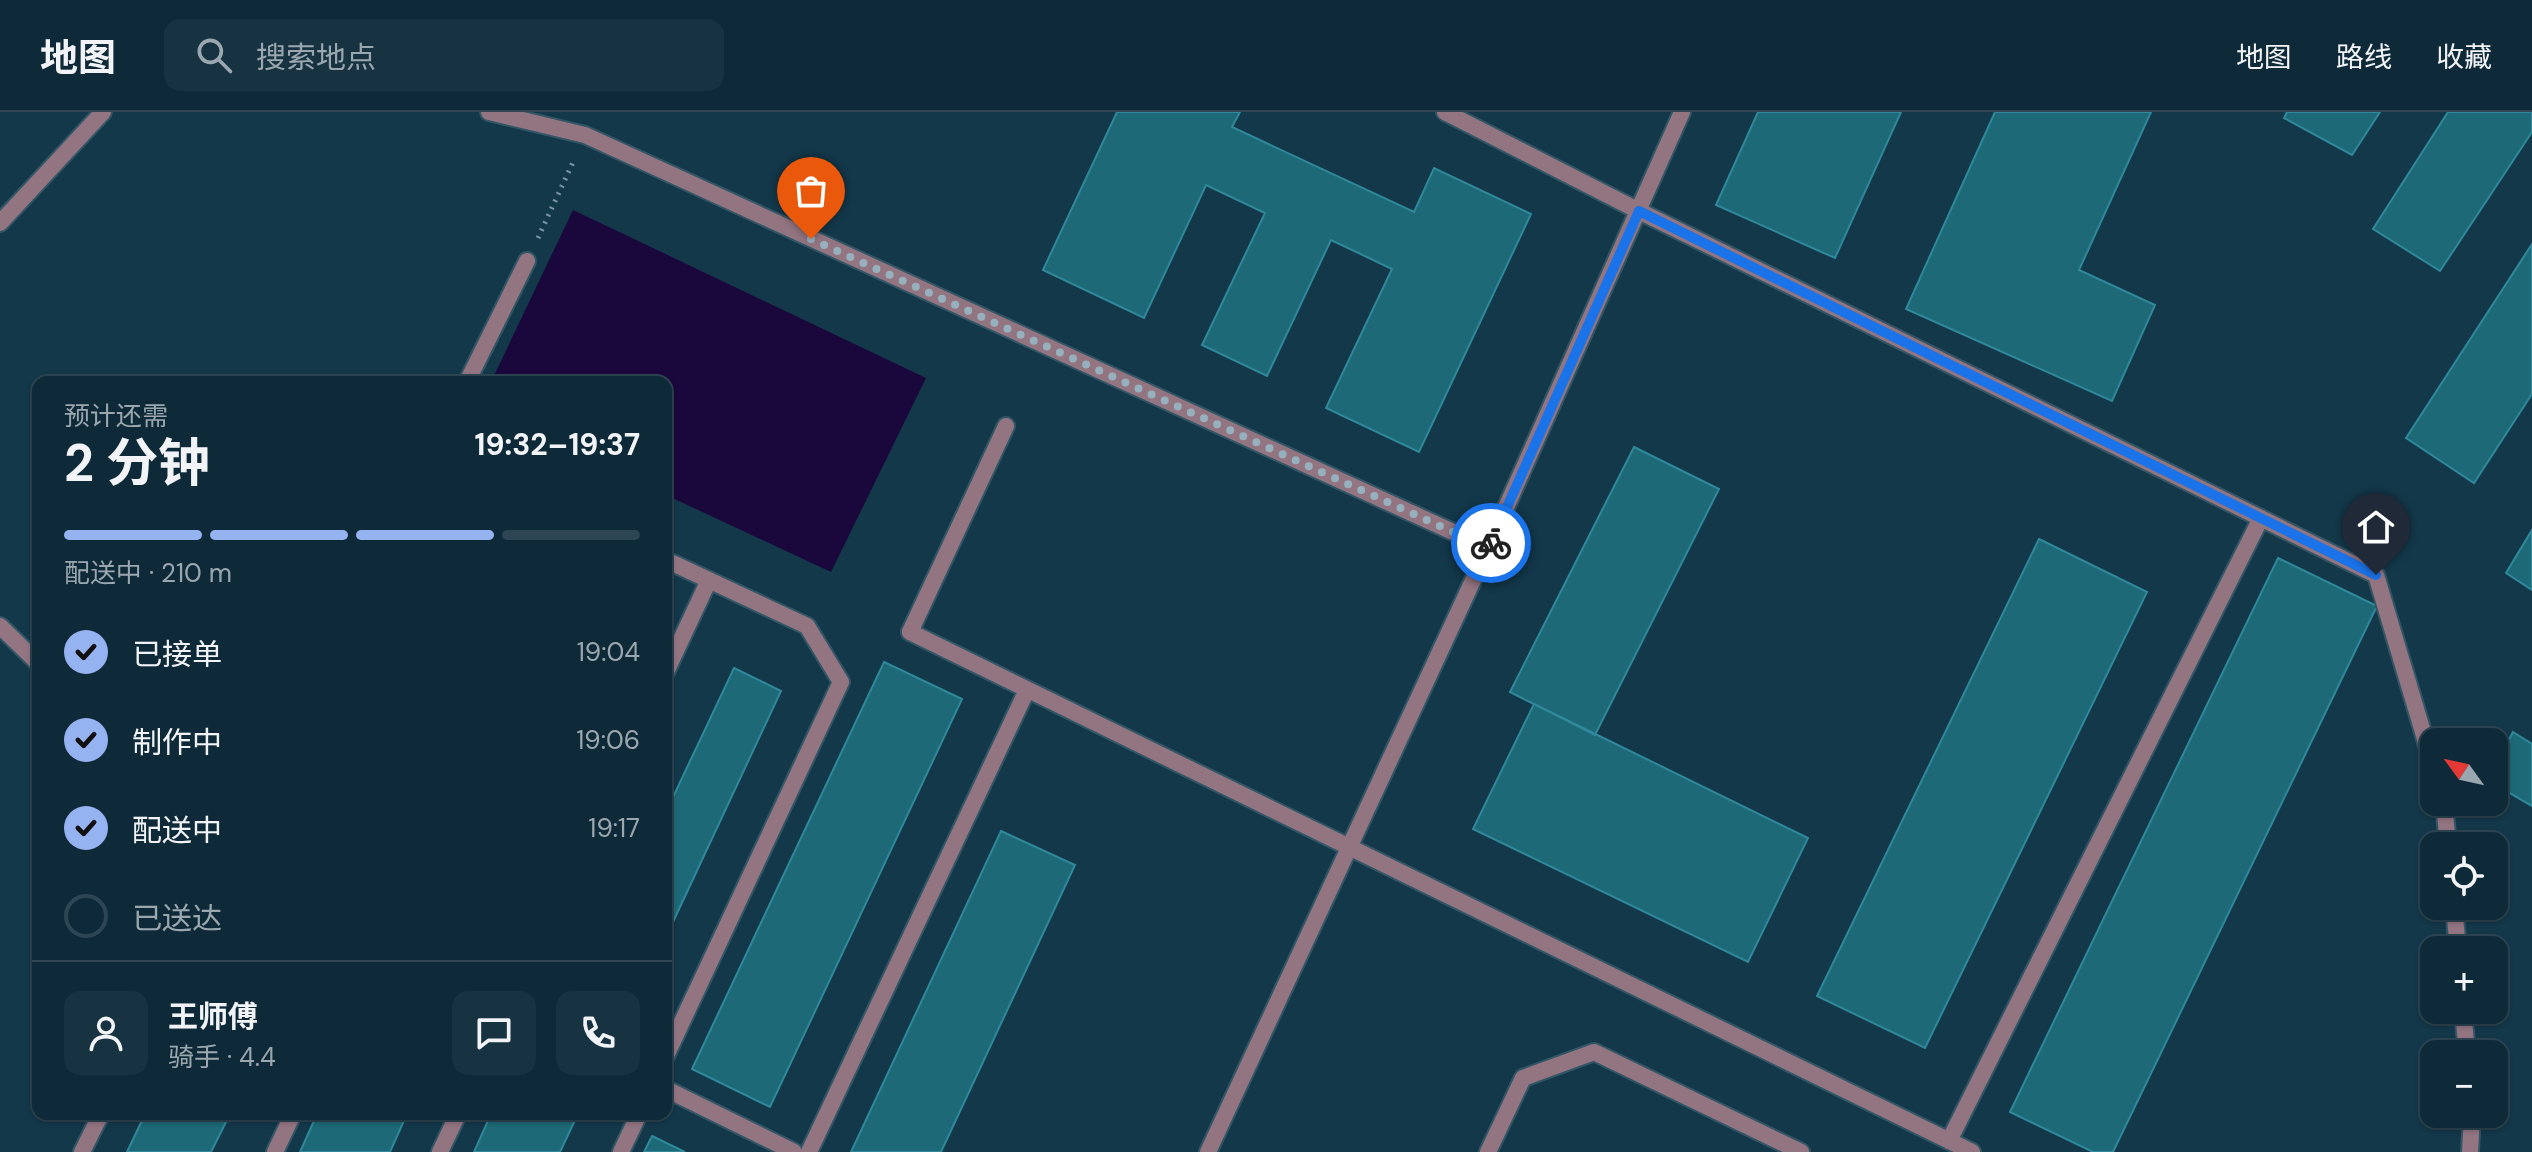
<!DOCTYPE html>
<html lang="zh">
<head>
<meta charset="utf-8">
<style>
  body { margin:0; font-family:"DM Sans","Noto Sans SC",sans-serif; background:#173240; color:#f1f3f6; height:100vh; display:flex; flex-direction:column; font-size:30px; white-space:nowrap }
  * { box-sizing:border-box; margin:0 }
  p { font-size:26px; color:#9ba7ae }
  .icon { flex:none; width:44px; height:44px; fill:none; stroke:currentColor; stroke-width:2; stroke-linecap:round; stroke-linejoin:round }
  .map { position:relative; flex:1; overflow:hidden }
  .sheet { position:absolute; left:32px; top:264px; width:640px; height:744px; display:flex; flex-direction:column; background:#0e2a38; border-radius:16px; box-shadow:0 2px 6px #0004,0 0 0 2px #2e4653 }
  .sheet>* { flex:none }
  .needle { width:52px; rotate:303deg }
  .controls { position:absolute; left:2420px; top:616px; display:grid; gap:16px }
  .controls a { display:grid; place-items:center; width:88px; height:88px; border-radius:16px; background:#0e2a38; box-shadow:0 2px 6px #0004,0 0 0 2px #2e4653; font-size:40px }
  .pin { position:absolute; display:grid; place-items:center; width:68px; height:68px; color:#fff; margin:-82px -34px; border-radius:50% 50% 50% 0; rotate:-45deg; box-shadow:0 0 8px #0007 }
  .pin .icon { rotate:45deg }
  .courier { position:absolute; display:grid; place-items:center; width:80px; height:80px; margin:-40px; border:6px solid #1a73e8; border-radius:50%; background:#fff; color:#222; box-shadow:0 2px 10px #0007 }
  .headline em { font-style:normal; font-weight:700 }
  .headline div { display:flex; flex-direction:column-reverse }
  .headline { display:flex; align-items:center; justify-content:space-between; height:136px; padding:0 32px }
  h1 { font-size:52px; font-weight:700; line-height:60px }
  .bar { display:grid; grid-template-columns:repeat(4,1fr); gap:12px 8px; align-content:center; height:96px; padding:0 32px }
  .bar i { height:10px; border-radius:6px; background:#2e4653 }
  .bar .current { background:#95b2f1 }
  .bar p { grid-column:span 4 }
  .line { display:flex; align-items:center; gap:20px; padding:0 32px; border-top:2px solid #2e4653 }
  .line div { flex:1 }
  .round { display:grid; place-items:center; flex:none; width:84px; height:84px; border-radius:16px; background:#173240 }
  ol { padding:0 32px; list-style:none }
  li { display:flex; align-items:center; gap:24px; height:88px }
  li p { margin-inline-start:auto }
  li .icon { padding:8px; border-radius:50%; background:#95b2f1; color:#111; stroke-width:4 }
  li:last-child { color:#9ba7ae }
  li i { width:44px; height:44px; border:4px solid #2e4653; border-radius:50% }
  header { display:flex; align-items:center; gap:48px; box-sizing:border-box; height:112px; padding:0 40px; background:#0e2a38; border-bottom:2px solid #2e4653 }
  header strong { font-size:38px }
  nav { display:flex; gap:44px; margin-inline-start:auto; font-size:28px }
  .search { width:560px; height:72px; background:#173240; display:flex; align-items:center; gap:20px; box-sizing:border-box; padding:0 28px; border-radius:16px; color:#9ba7ae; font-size:30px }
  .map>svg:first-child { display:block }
  .water { fill:#1a073c }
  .building { fill:#1d6977; stroke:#2f899a; stroke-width:2 }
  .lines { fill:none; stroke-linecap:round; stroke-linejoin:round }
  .service-casing { stroke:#335667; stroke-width:20 }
  .minor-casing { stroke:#335667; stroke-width:20 }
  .path { stroke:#7894a3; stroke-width:5; stroke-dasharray:2 6; stroke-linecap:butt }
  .service { stroke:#937581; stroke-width:16 }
  .minor { stroke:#937581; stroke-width:16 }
  .done { stroke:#96b0be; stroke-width:8; stroke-dasharray:0 14.4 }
  .route { stroke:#1a73e8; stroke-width:10 }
</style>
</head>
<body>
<header>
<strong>地图</strong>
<div class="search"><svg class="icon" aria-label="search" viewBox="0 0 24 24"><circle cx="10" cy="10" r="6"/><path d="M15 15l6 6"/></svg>搜索地点</div>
<nav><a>地图</a><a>路线</a><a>收藏</a></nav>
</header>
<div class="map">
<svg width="2532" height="1040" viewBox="0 0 2532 1040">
  <rect width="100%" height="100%" fill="#13384a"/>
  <path class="water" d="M573,98L926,266L831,460L666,383V270H491Z"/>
  <path class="building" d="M1117,0H1240L1232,15L1414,100L1434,56L1531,102L1419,340L1326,296L1392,157L1331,128L1267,264L1202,233L1265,101L1206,73L1144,206L1043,158Z
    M1758,0H1901L1835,146L1716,93Z
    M1995,0H2151L2079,158L2155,193L2112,289L1906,197Z
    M2287,0H2380L2352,43L2284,6Z
    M2448,0H2532V20L2440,159L2373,117Z
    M2532,132V282L2474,371L2406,326Z
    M1634,335L1719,377L1595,623L1510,580Z
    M2532,418V478L2506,461Z
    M2039,427L2147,480L1925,936L1817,884Z
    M2278,446L2377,494L2113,1040H2093L2010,1000Z
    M884,550L962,587L770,995L692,957Z
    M734,556L781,579L666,825V700Z
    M1534,592L1808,726L1748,850L1473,717Z
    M2513,620L2532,632V694L2494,672V656Z
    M1001,719L1075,753L941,1040H851Z
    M145,1002H230L211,1040H127Z
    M317,1002H407L390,1040H300Z
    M491,1002H578L560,1040H474Z
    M652,1024L685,1040H644Z"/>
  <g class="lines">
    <defs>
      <path id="service" d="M666,448L807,514L841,570L666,944
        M910,520L1006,314
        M666,560L709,468
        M275,1040L293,1002
        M440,1040L458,1002
        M621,1040L639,1002
        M809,1040L1027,578"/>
      <path id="minor" d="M489,0L585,23L1488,436
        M1445,0L1639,99L2376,463L2434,657
        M0,111L103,0
        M467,270L527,149
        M0,514L38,551
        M910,520L1972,1040
        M2444,690L2448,734
        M2454,794L2458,838
        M2463,898L2467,942
        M666,977L794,1040
        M1949,1029L2261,406
        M82,1040L101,1002
        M1208,1040L1488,436L1682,0
        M1488,1040L1523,966L1594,940L1801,1040
        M2470,1040L2472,1002"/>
    </defs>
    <use href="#service" class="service-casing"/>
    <use href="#minor" class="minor-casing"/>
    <path class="path" d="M538,126L574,48"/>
    <use href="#service" class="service"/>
    <use href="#minor" class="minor"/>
  </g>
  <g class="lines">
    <path class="done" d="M811,127L1488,436L1491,431"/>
    <path class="route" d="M1491,431L1639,99L2376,463"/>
  </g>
</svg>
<div class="controls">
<a><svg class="needle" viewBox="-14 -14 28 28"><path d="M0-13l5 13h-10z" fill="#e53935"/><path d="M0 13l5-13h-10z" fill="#9ba7ae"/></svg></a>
<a><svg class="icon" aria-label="locate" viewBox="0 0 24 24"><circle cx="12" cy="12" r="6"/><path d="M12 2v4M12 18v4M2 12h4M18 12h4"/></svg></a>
<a>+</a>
<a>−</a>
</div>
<div class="pin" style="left:811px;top:127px;background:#ea580c"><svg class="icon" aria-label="bag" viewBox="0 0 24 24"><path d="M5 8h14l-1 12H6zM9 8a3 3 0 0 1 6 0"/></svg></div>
<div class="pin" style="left:2376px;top:463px;background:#1f2937"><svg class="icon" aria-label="home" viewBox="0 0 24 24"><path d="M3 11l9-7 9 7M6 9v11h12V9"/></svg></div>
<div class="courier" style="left:1491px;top:431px"><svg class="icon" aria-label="bike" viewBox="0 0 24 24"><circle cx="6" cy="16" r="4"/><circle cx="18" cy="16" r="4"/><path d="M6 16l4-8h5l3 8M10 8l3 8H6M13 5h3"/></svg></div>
<section class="sheet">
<div class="headline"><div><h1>2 分钟</h1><p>预计还需</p></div><em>19:32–19:37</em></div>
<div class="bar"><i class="current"></i><i class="current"></i><i class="current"></i><i></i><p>配送中 · 210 m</p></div>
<ol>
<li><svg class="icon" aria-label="check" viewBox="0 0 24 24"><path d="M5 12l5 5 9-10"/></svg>已接单<p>19:04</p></li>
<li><svg class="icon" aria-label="check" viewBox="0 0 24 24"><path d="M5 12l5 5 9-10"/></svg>制作中<p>19:06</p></li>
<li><svg class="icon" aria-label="check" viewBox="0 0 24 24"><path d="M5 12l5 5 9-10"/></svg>配送中<p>19:17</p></li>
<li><i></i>已送达</li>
</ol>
<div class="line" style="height:144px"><a class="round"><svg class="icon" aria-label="person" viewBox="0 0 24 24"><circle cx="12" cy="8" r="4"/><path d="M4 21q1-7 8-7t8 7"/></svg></a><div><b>王师傅</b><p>骑手 · 4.4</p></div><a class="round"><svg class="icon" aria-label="chat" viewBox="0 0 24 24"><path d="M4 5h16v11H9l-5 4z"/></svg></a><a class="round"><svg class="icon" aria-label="phone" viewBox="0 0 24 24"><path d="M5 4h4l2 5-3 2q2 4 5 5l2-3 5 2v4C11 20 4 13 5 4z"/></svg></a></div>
</section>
</div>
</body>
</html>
